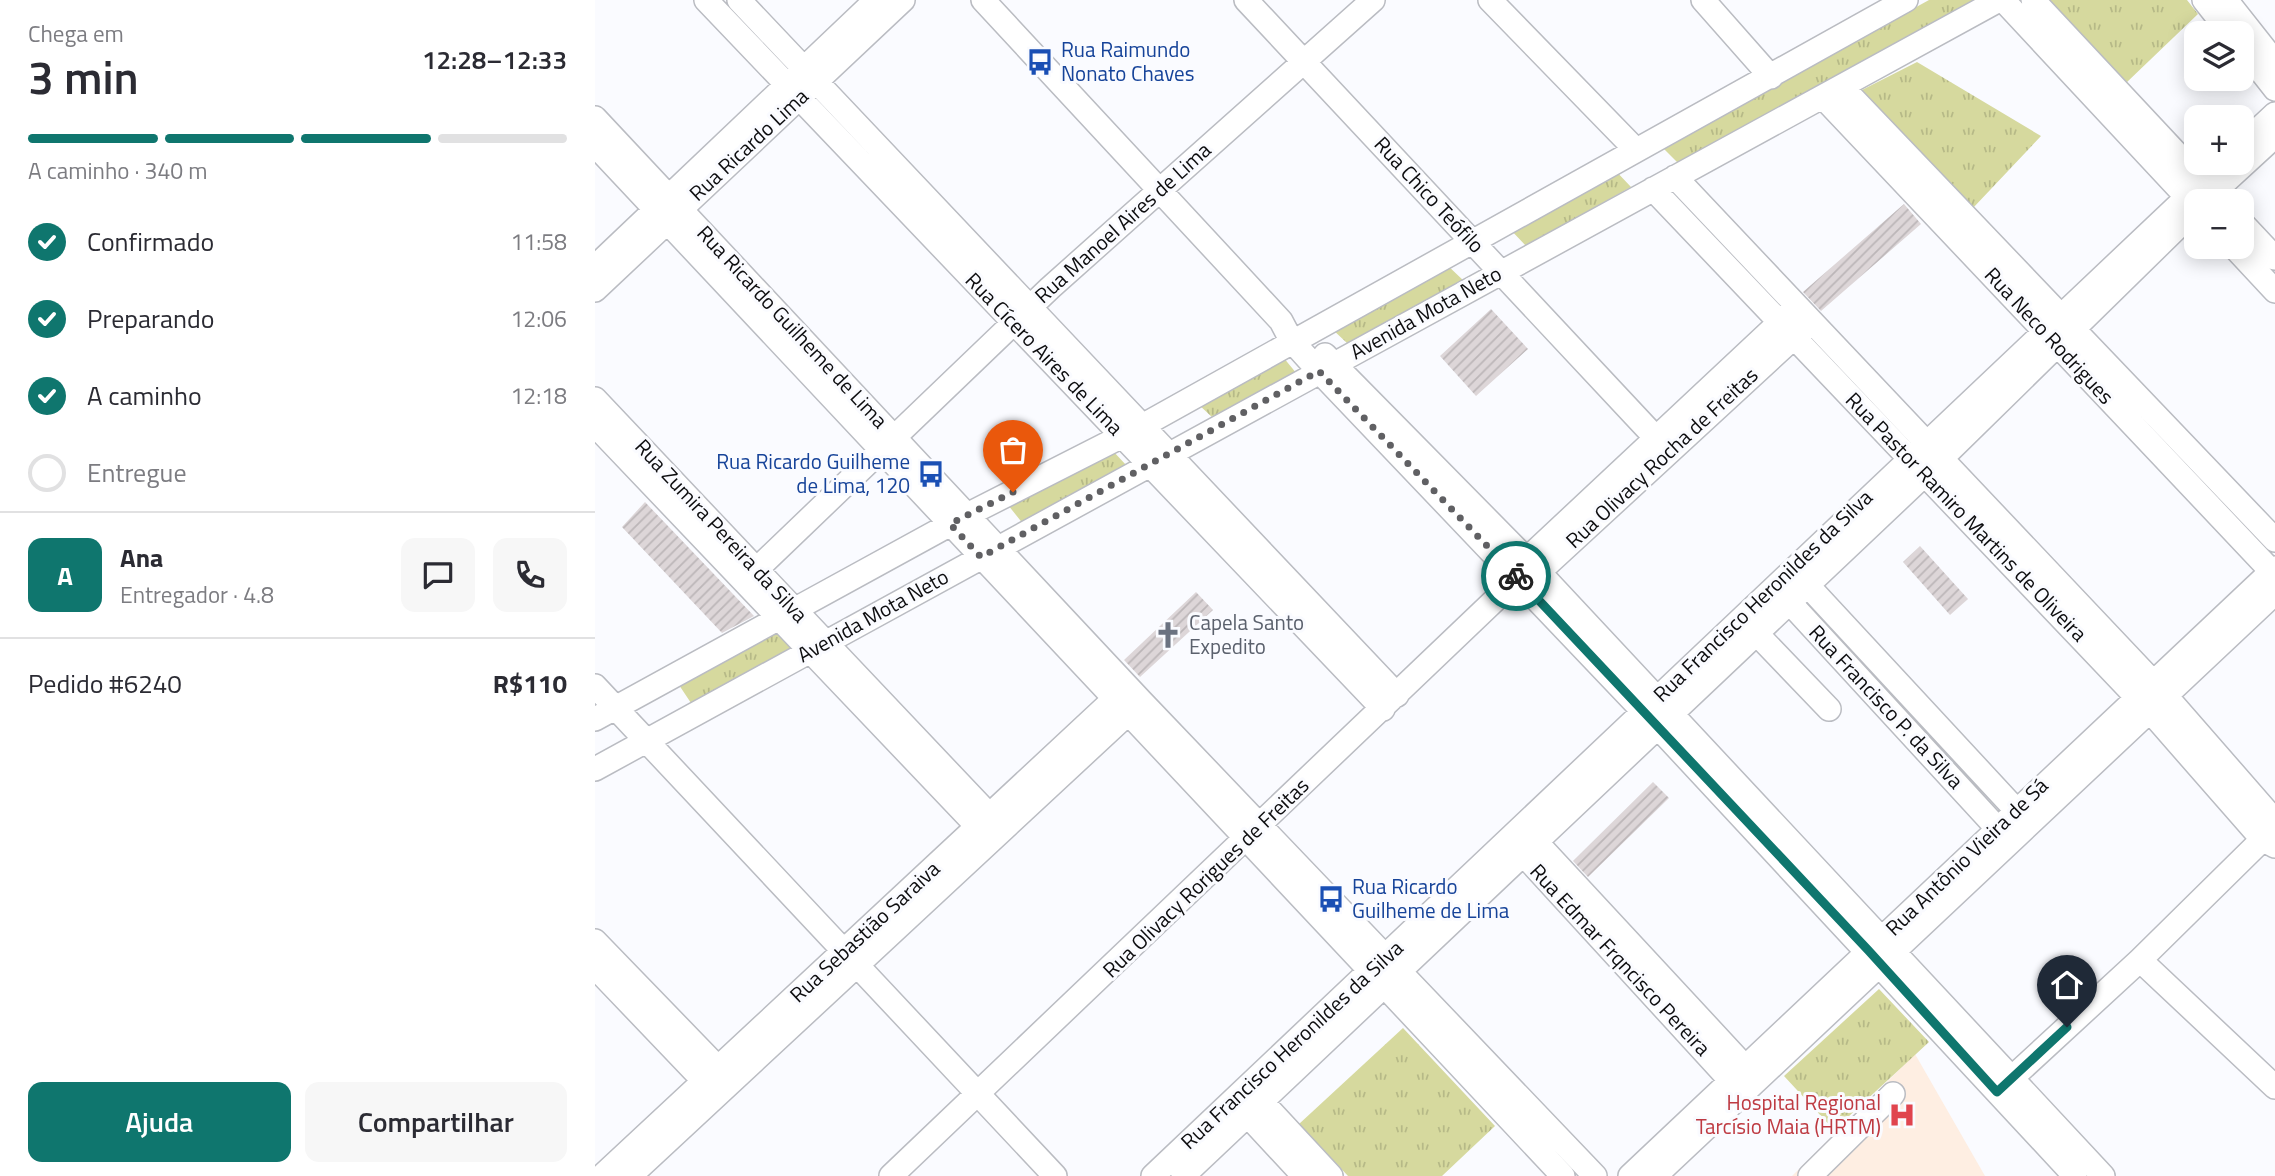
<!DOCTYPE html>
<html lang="pt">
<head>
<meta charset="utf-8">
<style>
  body { margin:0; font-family:"Titillium Web",sans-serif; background:#f7f7f7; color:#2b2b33; height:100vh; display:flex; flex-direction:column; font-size:26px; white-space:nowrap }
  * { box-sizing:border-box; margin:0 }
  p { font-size:23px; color:#7c7c81 }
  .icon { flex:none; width:38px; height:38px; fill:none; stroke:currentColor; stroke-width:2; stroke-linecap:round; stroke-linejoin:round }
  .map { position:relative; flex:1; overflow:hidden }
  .panel { display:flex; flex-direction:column; background:#fff; width:595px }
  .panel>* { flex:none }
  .controls { position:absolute; left:1589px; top:21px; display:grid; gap:14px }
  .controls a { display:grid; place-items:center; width:70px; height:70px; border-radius:14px; background:#fff; box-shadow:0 4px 18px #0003; font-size:35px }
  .pin { position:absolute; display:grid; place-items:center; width:60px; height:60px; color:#fff; margin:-72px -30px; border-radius:50% 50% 50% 0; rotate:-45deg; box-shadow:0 0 7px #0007 }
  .pin .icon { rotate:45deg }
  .courier { position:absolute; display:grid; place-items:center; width:70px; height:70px; margin:-35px; border:5px solid #0f766e; border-radius:50%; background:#fff; color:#222; box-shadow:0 2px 9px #0007 }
  .summary em { font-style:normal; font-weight:600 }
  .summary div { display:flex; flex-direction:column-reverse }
  .summary { display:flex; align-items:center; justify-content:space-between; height:119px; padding:0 28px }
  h1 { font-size:46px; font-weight:600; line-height:52px }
  .bar { display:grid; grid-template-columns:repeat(4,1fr); gap:10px 7px; align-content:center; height:84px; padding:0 28px }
  .bar i { height:9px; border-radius:5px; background:#e1e1e2 }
  .bar .current { background:#0f766e }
  .bar p { grid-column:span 4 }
  .line { display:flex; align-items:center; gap:18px; padding:0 28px; border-top:2px solid #e1e1e2 }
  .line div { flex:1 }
  .round { display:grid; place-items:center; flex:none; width:74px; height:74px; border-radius:14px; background:#f7f7f7 }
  ol { padding:0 28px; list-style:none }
  li { display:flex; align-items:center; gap:21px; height:77px }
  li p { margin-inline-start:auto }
  li .icon { padding:7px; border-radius:50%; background:#0f766e; color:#fff; stroke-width:4 }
  li:last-child { color:#7c7c81 }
  li i { width:38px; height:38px; border:4px solid #e1e1e2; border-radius:50% }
  .cta { display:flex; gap:14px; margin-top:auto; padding:14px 28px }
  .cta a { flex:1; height:80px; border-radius:14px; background:#0f766e; color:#fff; font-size:28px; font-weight:600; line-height:80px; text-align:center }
  .cta a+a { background:#f7f7f7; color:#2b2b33 }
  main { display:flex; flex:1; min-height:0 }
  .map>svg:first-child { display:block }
  .medical { fill:#feeee2 }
  .grass { fill:url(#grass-tufts) }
  .building { fill:url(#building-hatch) }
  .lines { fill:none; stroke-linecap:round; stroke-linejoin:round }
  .minor-casing { stroke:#babcc2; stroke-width:26 }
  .minor { stroke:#fff; stroke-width:23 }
  .done { stroke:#606063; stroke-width:7; stroke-dasharray:0 12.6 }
  .route { stroke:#0f766e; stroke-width:9 }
  .labels { text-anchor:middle; stroke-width:6; stroke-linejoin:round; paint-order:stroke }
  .transit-label { font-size:21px; fill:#164399; stroke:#fafbff; text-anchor:start }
  .street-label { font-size:21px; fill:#0d0d0f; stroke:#fafbff }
  .worship-label { font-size:21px; fill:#5b616d; stroke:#fafbff; text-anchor:start }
  .health-label { font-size:21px; fill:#be3a42; stroke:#fafbff; text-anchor:end }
</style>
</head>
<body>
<main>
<section class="panel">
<div class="summary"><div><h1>3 min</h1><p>Chega em</p></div><em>12:28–12:33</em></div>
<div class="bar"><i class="current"></i><i class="current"></i><i class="current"></i><i></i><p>A caminho · 340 m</p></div>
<ol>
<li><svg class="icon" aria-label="check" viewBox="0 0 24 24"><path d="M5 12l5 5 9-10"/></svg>Confirmado<p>11:58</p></li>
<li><svg class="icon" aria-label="check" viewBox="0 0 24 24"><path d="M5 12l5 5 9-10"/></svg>Preparando<p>12:06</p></li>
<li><svg class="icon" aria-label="check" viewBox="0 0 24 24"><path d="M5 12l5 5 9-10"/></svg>A caminho<p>12:18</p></li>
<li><i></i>Entregue</li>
</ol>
<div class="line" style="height:126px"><b class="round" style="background:#0f766e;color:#fff">A</b><div><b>Ana</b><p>Entregador · 4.8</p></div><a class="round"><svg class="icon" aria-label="chat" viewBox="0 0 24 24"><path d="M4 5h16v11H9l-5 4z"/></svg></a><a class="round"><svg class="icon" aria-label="phone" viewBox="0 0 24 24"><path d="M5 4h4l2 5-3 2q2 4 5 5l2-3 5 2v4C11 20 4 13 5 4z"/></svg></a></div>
<div class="line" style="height:91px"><div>Pedido #6240</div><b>R$110</b></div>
<div class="cta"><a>Ajuda</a><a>Compartilhar</a></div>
</section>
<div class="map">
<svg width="1680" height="1176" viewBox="0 0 1680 1176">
  <defs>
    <pattern id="grass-tufts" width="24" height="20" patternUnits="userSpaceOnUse" patternTransform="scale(1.75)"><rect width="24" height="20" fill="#d6d99e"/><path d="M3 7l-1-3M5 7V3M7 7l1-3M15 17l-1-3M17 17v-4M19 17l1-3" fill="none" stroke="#b6b987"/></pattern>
    <pattern id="building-hatch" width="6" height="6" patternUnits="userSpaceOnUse" patternTransform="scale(1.75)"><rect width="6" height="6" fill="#ddd6d8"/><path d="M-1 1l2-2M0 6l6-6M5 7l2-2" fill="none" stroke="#bcb6b8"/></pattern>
  </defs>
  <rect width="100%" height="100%" fill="#fafbff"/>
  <path class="medical" d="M1320,1054L1390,1176H1197Z"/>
  <path class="grass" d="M1334,0H1383L1084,164L1067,147Z
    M1453,0H1592L1603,14L1531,83Z
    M1322,62L1446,136L1378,208L1263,92Z
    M1019,169L1036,187L931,246L914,228Z
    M850,263L870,282L753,344L736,328Z
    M688,357L702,374L619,419L602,403Z
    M517,450L532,466L429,525L413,505Z
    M183,628L204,653L98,706L82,682Z
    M1284,989L1334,1042L1239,1130L1189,1076Z
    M808,1028L900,1126L847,1176H753L704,1124Z"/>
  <path class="building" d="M1309,204L1326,224L1226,311L1208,292Z
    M896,309L933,349L881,396L845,356Z
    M50,502L159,616L127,633L27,527Z
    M1325,546L1373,599L1355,615L1308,562Z
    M601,592L618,610L545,677L529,660Z
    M1058,782L1074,798L993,877L978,861Z"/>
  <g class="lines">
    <defs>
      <path id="minor" d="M111,0L788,709
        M144,0L802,695
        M388,0L686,321L696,340L724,371L1048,711L1480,1176
        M651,0L1074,452
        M895,0L1041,150
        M1108,0L1176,77
        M1408,0L1601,207
        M1438,0L1626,201
        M1609,0L1635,33
        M1631,0L1680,62
        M1647,47L1680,89
        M1247,87L1680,540
        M1228,97L1680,575
        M0,118L546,701L1000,1176
        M1649,143L1680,114
        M0,145L968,1176
        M1080,177L1571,696L1680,821
        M1058,189L1555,711L1667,839L1680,846
        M1619,192L1680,136
        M1647,223L1680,258
        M1639,247L1680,291
        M0,267L281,0
        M0,290L308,0
        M730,355L944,572L1508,1176
        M0,399L396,817
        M0,425L384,828
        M162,569L455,288L778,0
        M929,576L944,572L1209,328
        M1204,576L1421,810
        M1186,593L1402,828
        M1162,634L1234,709
        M0,686L460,1176
        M0,719L374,514L547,426L1311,0
        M0,769L1404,0
        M931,831L1150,1067
        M919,844L1136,1081
        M0,941L123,1068
        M1545,960L1680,1087
        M0,967L109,1081
        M1406,1088L1545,960L1678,829
        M657,1091L736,1176
        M643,1105L709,1176
        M7,1176L530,689
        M35,1176L543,704
        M296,1176L923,578L932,559L1201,307
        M558,1176L1628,163
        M588,1176L1347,458L1601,209
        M1035,1176L1680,568
        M1060,1176L1680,593
        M1215,1176L1298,1094"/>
    </defs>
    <use href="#minor" class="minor-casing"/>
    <use href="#minor" class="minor"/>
  </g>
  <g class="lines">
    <path class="done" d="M418,492L355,524L386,557L724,371L921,576"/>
    <path class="route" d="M921,576L1273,950L1402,1092L1472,1027"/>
  </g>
  <defs>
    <symbol id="bus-bare" viewBox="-9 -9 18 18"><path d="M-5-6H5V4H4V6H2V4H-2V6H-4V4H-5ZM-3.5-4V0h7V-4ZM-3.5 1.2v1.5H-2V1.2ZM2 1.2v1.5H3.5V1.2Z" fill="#1a4fb4" stroke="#fafbff" stroke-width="2.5" paint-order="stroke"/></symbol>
    <symbol id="church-bare" viewBox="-9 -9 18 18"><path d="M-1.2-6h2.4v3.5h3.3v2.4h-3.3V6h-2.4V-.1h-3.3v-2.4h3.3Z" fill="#6b7280" stroke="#fafbff" stroke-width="2.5" paint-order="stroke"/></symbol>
    <symbol id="hospital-bare" viewBox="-9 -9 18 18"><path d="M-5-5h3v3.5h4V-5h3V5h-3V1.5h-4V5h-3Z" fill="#e0444e" stroke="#fafbff" stroke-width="2.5" paint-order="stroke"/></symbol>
  </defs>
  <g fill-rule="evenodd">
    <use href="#bus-bare" x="426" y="43" width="38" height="38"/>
    <use href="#bus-bare" x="317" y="455" width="38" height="38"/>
    <use href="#church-bare" x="554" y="616" width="38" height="38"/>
    <use href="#bus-bare" x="717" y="880" width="38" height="38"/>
    <use href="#hospital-bare" x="1288" y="1096" width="38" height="38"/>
  </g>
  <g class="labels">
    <g class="transit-label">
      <text x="466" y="57">Rua Raimundo<tspan x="466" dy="24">Nonato Chaves</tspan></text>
      <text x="315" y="469" text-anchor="end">Rua Ricardo Guilheme<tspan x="315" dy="24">de Lima, 120</tspan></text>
      <text x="757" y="894">Rua Ricardo<tspan x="757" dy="24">Guilheme de Lima</tspan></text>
    </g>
    <g class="street-label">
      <text transform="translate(154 145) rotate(-43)" y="7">Rua Ricardo Lima</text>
      <text transform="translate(834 195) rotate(47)" y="7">Rua Chico Teófilo</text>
      <text transform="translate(528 223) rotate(-42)" y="7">Rua Manoel Aires de Lima</text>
      <text transform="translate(831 313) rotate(-29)" y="7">Avenida Mota Neto</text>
      <text transform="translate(197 327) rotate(47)" y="7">Rua Ricardo Guilheme de Lima</text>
      <text transform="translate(1454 336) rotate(47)" y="7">Rua Neco Rodrigues</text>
      <text transform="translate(449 354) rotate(46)" y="7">Rua Cícero Aires de Lima</text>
      <text transform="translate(1067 458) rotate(-43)" y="7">Rua Olivacy Rocha de Freitas</text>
      <text transform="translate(1371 517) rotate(46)" y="7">Rua Pastor Ramiro Martins de Oliveira</text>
      <text transform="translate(126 531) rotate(47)" y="7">Rua Zumira Pereira da Silva</text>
      <text transform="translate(1168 596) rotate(-44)" y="7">Rua Francisco Heronildes da Silva</text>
      <text transform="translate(278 616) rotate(-29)" y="7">Avenida Mota Neto</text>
      <text transform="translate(1291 707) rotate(47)" y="7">Rua Francisco P. da Silva</text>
      <text transform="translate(1372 857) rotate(-44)" y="7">Rua Antônio Vieira de Sá</text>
      <text transform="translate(611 878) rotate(-44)" y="7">Rua Olivacy Rorigues de Freitas</text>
      <text transform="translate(270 932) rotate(-43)" y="7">Rua Sebastião Saraiva</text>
      <text transform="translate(1025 960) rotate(47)" y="7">Rua Edmar Frqncisco Pereira</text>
      <text transform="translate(697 1045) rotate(-43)" y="7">Rua Francisco Heronildes da Silva</text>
    </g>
    <g class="worship-label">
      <text x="594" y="630">Capela Santo<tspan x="594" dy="24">Expedito</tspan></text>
    </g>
    <g class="health-label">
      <text x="1286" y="1110">Hospital Regional<tspan x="1286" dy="24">Tarcísio Maia (HRTM)</tspan></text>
    </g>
  </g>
</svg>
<div class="controls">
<a><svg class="icon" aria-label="layers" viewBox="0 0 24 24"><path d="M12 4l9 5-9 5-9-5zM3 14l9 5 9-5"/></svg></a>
<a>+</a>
<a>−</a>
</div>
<div class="pin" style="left:418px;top:492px;background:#ea580c"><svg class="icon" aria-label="bag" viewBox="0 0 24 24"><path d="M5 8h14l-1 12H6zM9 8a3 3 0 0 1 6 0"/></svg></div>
<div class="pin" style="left:1472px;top:1027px;background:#1f2937"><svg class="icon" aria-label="home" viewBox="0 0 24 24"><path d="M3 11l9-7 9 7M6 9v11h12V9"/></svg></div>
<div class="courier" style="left:921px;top:576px"><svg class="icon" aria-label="bike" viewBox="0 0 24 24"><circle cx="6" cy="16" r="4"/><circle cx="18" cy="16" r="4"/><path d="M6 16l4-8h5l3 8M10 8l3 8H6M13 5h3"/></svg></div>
</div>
</main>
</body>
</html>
